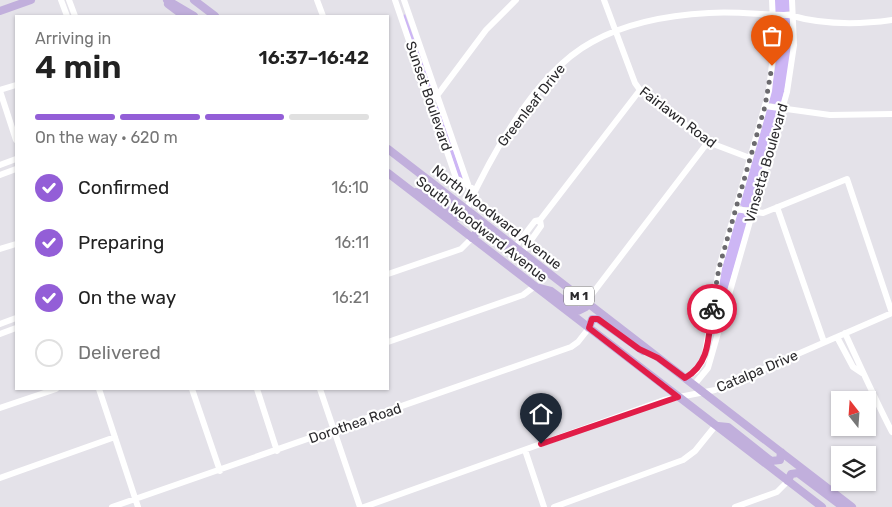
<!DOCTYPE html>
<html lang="en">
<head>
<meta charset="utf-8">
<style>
  body { margin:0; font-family:Rubik,sans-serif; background:#f2f2f2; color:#222; height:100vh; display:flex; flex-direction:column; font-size:19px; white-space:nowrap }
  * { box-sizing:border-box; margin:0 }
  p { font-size:16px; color:#767676 }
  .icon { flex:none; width:28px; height:28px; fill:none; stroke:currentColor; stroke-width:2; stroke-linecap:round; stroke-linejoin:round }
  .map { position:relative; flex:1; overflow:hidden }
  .details { position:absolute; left:15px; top:15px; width:374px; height:375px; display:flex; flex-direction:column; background:#fff; border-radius:0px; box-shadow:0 1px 4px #0004 }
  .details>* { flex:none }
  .needle { width:32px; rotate:343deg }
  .tools { position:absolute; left:831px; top:391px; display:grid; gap:10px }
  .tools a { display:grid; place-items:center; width:45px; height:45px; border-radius:0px; background:#fff; box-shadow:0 1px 4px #0004; font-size:25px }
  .pin { position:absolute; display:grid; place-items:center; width:42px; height:42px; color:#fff; margin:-51px -21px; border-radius:50% 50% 50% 0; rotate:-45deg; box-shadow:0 0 5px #0007 }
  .pin .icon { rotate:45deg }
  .courier { position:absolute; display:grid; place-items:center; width:50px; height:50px; margin:-25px; border:4px solid #e11d48; border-radius:50%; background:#fff; color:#222; box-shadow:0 1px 6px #0007 }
  .summary em { font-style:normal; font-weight:600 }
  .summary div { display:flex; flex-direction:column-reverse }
  .summary { display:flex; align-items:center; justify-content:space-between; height:85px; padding:0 20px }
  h1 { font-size:32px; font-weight:600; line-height:38px }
  .bar { display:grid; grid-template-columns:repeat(4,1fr); gap:8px 5px; align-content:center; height:60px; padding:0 20px }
  .bar i { height:6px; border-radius:4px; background:#e0e0e0 }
  .bar .current { background:#935ed7 }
  .bar p { grid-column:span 4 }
  ol { padding:0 20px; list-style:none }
  li { display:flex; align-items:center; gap:15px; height:55px }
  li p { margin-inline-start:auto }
  li .icon { padding:5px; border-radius:50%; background:#935ed7; color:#fff; stroke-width:4 }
  li:last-child { color:#767676 }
  li i { width:28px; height:28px; border:2px solid #e0e0e0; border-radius:50% }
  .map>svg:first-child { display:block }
  .green { fill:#cdb6f5 }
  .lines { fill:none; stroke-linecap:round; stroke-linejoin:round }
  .minor { stroke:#fff; stroke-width:6 }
  .major { stroke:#c1afdc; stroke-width:8 }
  .done { stroke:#6b6a6e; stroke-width:5; stroke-dasharray:0 9 }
  .route { stroke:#e11d48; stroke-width:6 }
  .labels { text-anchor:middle; stroke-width:4.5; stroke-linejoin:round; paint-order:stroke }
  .shield { fill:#fff; stroke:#6a696b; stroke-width:1 }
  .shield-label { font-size:12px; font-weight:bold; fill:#2a292c }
  .street-label { font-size:14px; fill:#2a292c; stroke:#fff }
</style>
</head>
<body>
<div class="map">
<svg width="892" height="507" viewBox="0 0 892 507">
  <rect width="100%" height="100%" fill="#e4e2e9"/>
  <path class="green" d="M774,0H790V11L778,13L775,12Z
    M405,14L434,94L433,95H430L403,16Z
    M777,17H789L792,20L790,65L781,105L769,103L776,62Z
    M436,106L439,107L463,179L458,176Z
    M767,109L777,110L779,113L751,207H743L740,205Z
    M741,212L749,217L719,319H716L714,316L722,268L737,214Z"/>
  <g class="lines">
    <path class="minor" d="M61,0L67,16
      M69,0L75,16
      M317,0L323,16
      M395,0L456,178L475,190
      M404,0L469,187
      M604,0L635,83L640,90L708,142L750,158
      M0,90L16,85
      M0,91L16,140
      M436,97L486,30L516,0
      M765,106L830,115L892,114
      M0,165L16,159
      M0,175L16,169
      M777,207L824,342
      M735,209L763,213L847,179L892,313
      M466,210C492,154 536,72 592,42C626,23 671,15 709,13C736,11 762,15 789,15C823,25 857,25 892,20
      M515,247L535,221L540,220L640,90
      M0,249L16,244
      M522,253L541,226L540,220
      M388,274L461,249L472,238
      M586,302L708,142
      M0,324L16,318
      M845,333C860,366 875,399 892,432
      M0,334L16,328
      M837,337L853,367L862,373
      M388,342L523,295L535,286
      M685,378L696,371L704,359L719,268L769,91L774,45L772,0
      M694,385L708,368L787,92L794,45L792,0
      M99,389L138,507
      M192,389L220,471
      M257,389L277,451
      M320,389L360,507
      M0,408L56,389
      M525,450L544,507
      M0,478L115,437
      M112,507L571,347L578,342L589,328
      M364,507L664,400L715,390L892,313
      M554,507L683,460L695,451L716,425
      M735,507L777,492L788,481"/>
    <path class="major" d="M167,0L194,16
      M194,0L215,16
      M168,4L184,16
      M0,11L31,0
      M388,149L852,507
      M388,173L822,507
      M416,192L430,197L456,217L464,215L466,210
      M472,238L478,231L482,230L502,245L513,247
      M539,288L551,291L578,311L586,307V302
      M589,328L592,319H598L643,351
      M718,426L728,427L771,461L780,460L781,452
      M788,481L791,474L798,473L843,507"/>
  </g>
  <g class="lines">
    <path class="done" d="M712,309L719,268L765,106L772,66"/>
    <path class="route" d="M541,444L678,397L589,328L592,319H598L639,349L658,358L685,378C711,363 708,336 712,309"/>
  </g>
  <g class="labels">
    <rect class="shield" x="564" y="286.5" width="30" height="19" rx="4"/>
    <g class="shield-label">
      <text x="579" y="300">M 1</text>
    </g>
    <g class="street-label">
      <text transform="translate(429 96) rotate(71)" y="5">Sunset Boulevard</text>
      <text transform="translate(531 105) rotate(-52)" y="5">Greenleaf Drive</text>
      <text transform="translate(678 117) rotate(37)" y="5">Fairlawn Road</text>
      <text transform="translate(766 163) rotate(-74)" y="5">Vinsetta Boulevard</text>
      <text transform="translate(497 217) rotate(38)" y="5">North Woodward Avenue</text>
      <text transform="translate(482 229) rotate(38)" y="5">South Woodward Avenue</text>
      <text transform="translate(757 371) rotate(-23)" y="5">Catalpa Drive</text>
      <text transform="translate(355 423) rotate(-19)" y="5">Dorothea Road</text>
    </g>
  </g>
</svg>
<div class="tools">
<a><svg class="needle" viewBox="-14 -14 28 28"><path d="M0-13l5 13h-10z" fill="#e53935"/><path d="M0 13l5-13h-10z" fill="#767676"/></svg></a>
<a><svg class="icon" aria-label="layers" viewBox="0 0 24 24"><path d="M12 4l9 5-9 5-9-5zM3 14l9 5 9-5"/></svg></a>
</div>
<div class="pin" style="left:772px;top:66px;background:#ea580c"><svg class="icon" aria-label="bag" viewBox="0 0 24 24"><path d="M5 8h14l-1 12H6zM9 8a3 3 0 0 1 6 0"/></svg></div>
<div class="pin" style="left:541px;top:444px;background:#1f2937"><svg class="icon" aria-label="home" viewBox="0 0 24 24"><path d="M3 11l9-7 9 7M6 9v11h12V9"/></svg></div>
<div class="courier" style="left:712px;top:309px"><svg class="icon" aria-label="bike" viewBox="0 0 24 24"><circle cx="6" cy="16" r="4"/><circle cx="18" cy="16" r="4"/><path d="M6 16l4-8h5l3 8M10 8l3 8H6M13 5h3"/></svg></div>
<section class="details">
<div class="summary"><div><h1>4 min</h1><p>Arriving in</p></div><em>16:37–16:42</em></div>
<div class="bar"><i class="current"></i><i class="current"></i><i class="current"></i><i></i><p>On the way · 620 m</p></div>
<ol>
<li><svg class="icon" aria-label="check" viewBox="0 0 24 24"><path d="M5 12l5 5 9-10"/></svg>Confirmed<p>16:10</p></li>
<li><svg class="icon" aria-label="check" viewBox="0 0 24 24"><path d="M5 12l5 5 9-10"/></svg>Preparing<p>16:11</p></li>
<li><svg class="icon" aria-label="check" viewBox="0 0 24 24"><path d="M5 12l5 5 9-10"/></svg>On the way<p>16:21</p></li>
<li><i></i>Delivered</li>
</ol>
</section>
</div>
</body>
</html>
